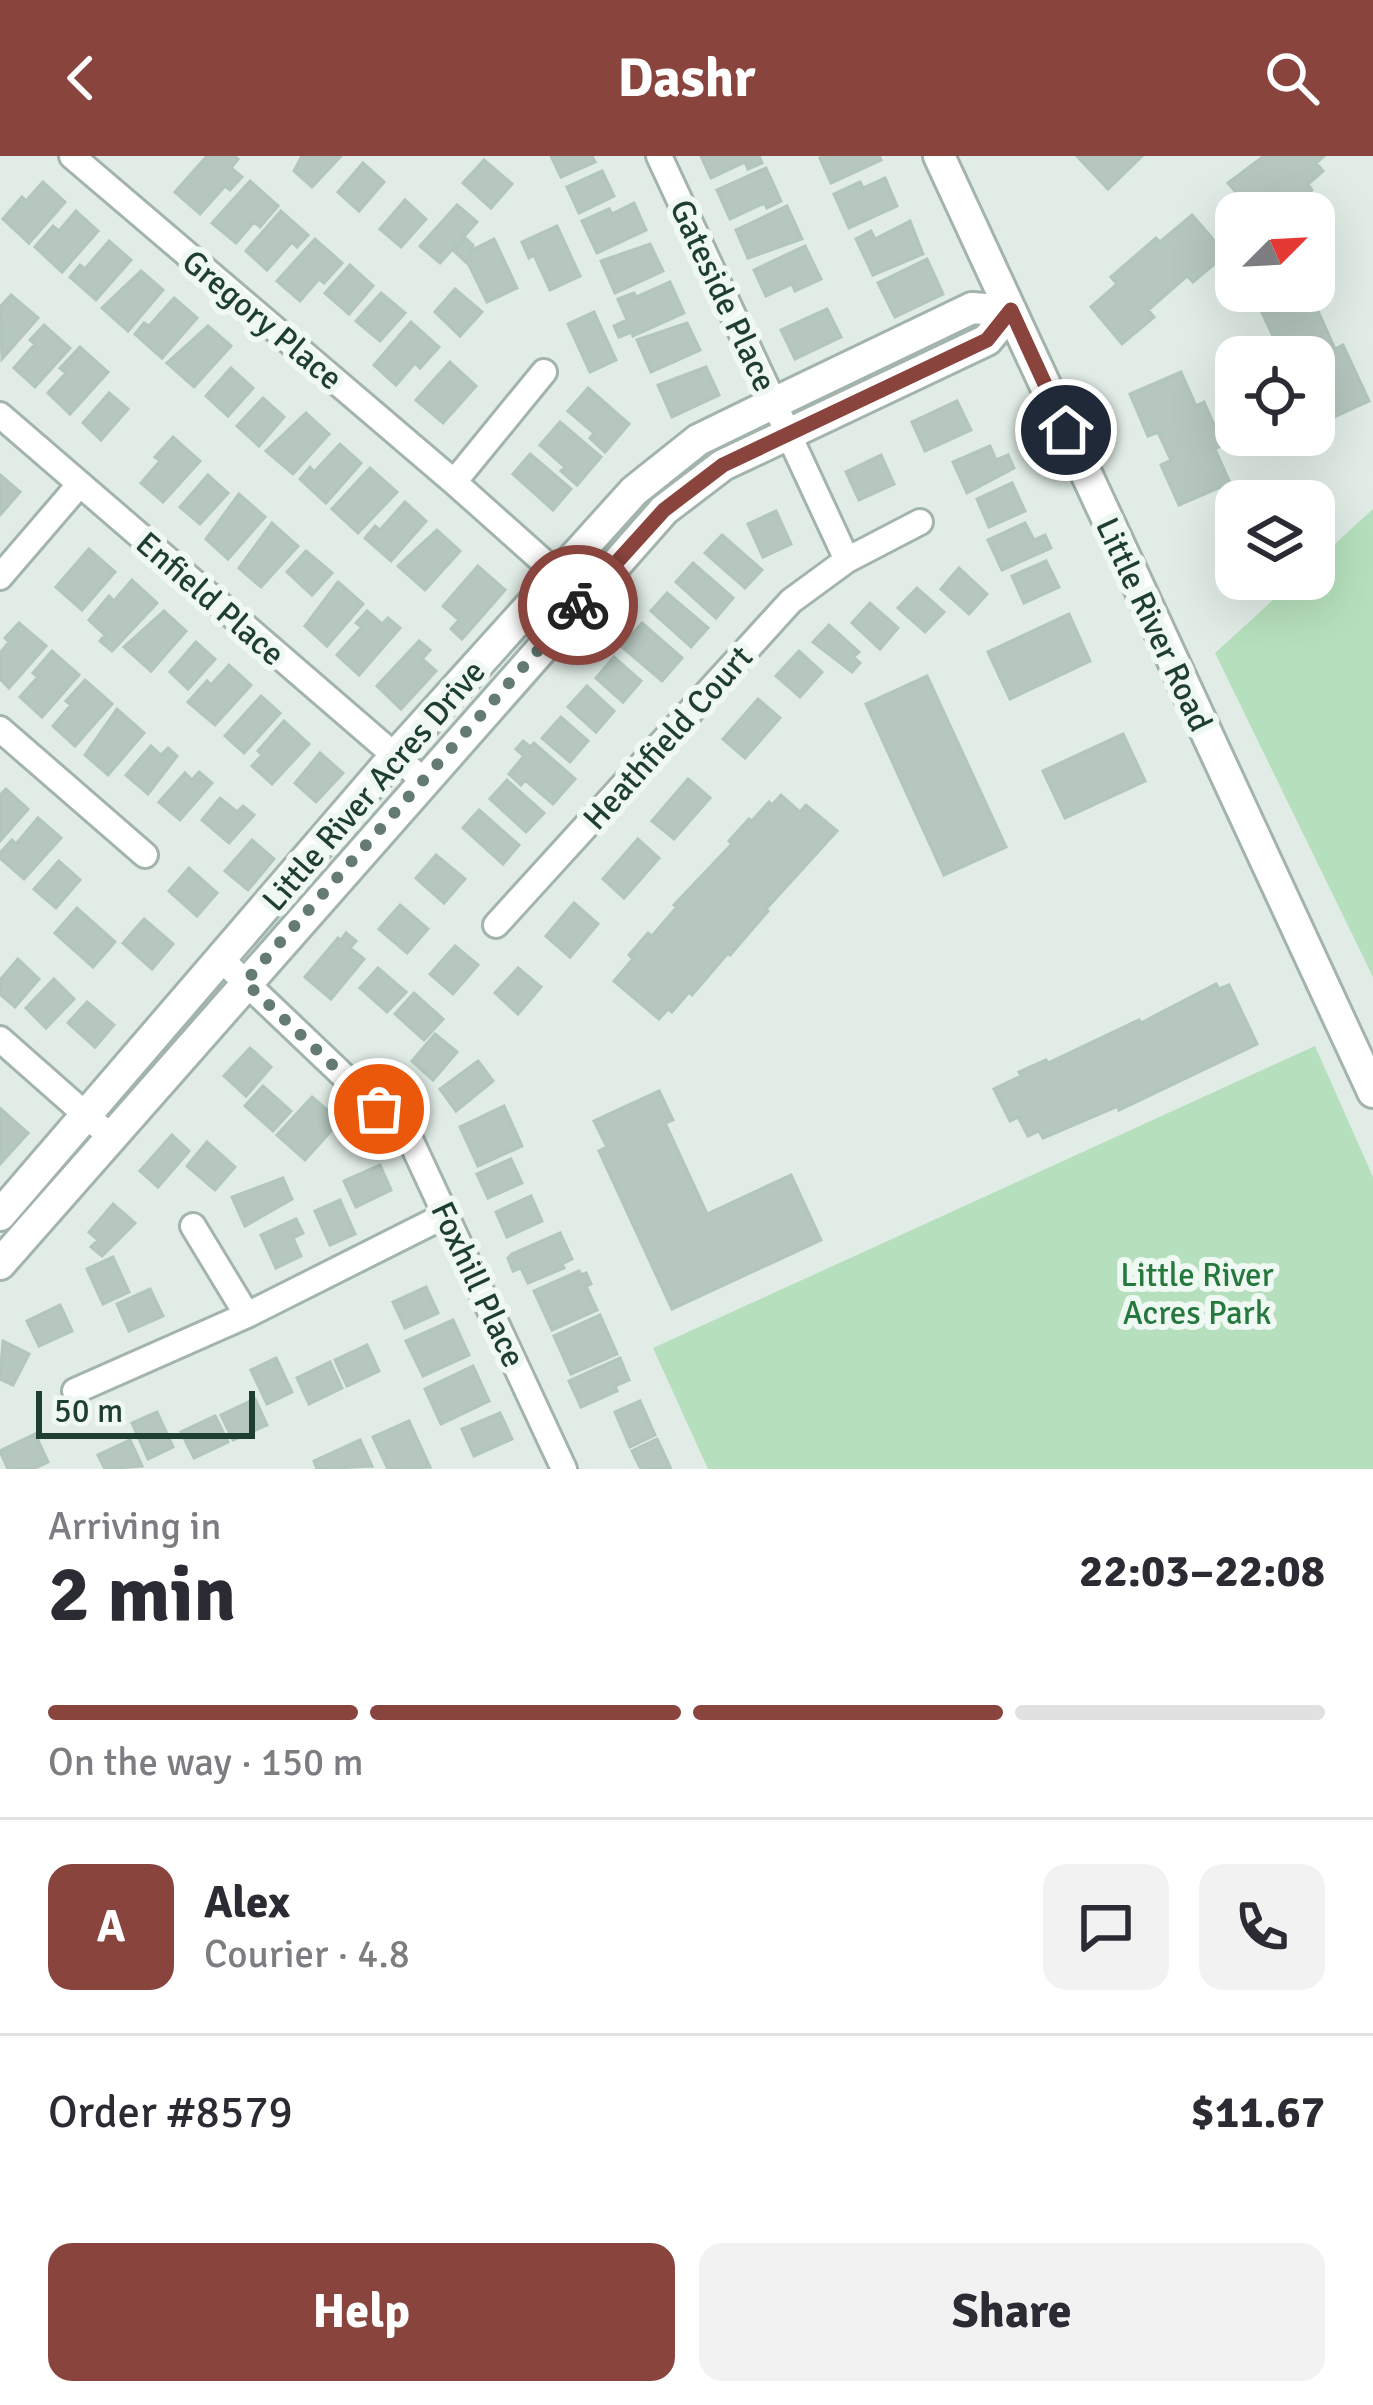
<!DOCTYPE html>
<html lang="en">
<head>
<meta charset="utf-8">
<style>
  body { margin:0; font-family:Signika,sans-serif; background:#f2f2f3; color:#2b2b33; height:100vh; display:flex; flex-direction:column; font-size:45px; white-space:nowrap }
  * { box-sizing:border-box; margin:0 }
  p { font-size:39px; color:#7c7c81 }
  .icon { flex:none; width:66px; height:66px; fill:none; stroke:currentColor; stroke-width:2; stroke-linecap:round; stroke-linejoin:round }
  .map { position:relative; height:1313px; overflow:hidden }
  .side { display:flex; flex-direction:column; background:#fff; flex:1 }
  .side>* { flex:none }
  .needle { width:78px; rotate:66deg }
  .controls { position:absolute; left:1215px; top:36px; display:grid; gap:24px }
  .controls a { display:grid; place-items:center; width:120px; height:120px; border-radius:24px; background:#fff; box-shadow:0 12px 48px #0002; font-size:60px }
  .scale { position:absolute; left:36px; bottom:30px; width:219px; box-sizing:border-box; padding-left:12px; border:6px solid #1f3e32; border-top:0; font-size:33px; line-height:42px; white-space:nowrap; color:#1f3e32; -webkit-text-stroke:9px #f0f8f3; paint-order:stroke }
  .pin { position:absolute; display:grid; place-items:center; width:102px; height:102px; color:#fff; margin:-51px; border:6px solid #fff; border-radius:50%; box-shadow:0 3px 12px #0007 }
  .courier { position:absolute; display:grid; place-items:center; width:120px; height:120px; margin:-60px; border:9px solid #8a443e; border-radius:50%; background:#fff; color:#222; box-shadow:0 3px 15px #0007 }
  .summary em { font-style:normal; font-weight:700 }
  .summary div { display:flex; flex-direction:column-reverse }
  .summary { display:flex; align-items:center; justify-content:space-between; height:204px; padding:0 48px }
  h1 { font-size:78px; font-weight:700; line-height:90px }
  .bar { display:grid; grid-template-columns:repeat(4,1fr); gap:18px 12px; align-content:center; height:144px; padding:0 48px }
  .bar i { height:15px; border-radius:9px; background:#e1e1e2 }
  .bar .active { background:#8a443e }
  .bar p { grid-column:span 4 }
  .line { display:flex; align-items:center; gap:30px; padding:0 48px; border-top:3px solid #e1e1e2 }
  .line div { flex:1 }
  .round { display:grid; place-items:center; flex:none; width:126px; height:126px; border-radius:24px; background:#f2f2f3 }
  .button { display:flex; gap:24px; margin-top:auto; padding:24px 48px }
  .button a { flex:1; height:138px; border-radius:24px; background:#8a443e; color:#fff; font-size:48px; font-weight:700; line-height:138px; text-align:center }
  .button a+a { background:#f2f2f3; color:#2b2b33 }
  header { display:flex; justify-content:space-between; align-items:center; height:156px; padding:0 48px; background:#8a443e; color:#fff; font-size:54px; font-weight:700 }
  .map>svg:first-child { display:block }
  .green { fill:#b6e0bd }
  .building { fill:#b5c7be; stroke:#b2c6bb; stroke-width:3 }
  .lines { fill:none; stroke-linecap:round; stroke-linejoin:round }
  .minor-casing { stroke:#a2b4ac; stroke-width:30 }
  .tertiary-casing { stroke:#a2b4ac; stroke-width:36 }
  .minor { stroke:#fff; stroke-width:24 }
  .tertiary { stroke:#fff; stroke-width:30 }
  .done { stroke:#637b71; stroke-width:12; stroke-dasharray:0 21.6 }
  .route { stroke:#8a443e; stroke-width:15 }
  .labels { text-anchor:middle; stroke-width:12; stroke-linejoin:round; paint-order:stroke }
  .street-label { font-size:33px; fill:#1f3e32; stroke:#f0f8f3 }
  .park-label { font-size:33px; fill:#25793c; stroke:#f0f8f3 }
</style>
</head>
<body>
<header><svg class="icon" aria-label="back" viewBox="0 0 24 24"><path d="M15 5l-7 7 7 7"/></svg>Dashr<svg class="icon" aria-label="search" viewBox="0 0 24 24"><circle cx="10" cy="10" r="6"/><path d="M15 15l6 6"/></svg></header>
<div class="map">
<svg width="1373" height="1313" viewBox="0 0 1373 1313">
  <rect width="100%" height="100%" fill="#e0ece5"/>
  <path class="green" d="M1373,353V821L1215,497L1296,423H1314V407Z
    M1315,890L1373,1021V1313H708L653,1192Z"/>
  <path class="building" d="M207,0H234L238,3L231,12L242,21L230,34L225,30L200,58L175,36Z
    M302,0H341L312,31L294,15Z
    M551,0H592L595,6L561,21Z
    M701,0H759L762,7L748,13L745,6L711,22Z
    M825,0H879L881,4L831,27L820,2Z
    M1077,0H1142L1108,33Z
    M1264,0H1324L1316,7L1323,15L1308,28L1312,34L1287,57L1278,53L1273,57H1254L1228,27Z
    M484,4L512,28L491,52L463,27Z
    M363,7L384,26L359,55L338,36Z
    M766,12L781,45L767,52L764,47L730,63L717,34Z
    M602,15L614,40L579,57L567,31Z
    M885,22L897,50L849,72L834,38L860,26L863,32Z
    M250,25L278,50L260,71L254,66L236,87L212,67Z
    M43,26L65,46L29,87L3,63L22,41L26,45Z
    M405,44L426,63L401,91L380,73Z
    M634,47L646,74L597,97L582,65L609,53L612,58Z
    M457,49L477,66L440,107L420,90Z
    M787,50L802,83L748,102L736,74Z
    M76,55L98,75L62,116L35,91L53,70L59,75Z
    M281,55L308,79L297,91L292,86L267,114L246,95Z
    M1192,59L1226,98L1193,126L1187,120L1148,154L1154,161L1122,188L1091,151L1117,128L1111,121L1156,82L1160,86Z
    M910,65L923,98L873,119L856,83L871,75L875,83Z
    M557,70L580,120L550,134L534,99L529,102L522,86Z
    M465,82L473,89L470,95L494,83L517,132L487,146L469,109L454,95Z
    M315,83L342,107L324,127L319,123L300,145L277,125Z
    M109,85L131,104L96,144L70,121L80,109L85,113Z
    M650,88L663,115L615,137L601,105Z
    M805,90L821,123L795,135L792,128L766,140L754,114Z
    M927,103L943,138L895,161L878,127Z
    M350,109L373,130L349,158L325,137Z
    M141,115L163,134L128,175L102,152Z
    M670,126L684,157L633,180L632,176L619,181L614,170L627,164L618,143L634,137L636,141Z
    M455,133L482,156L460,180L435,156Z
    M1276,135H1309L1335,193L1343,189L1369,245L1321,267L1314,248V201H1283L1256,144Z
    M381,137L405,157L380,185L356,165Z
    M11,139L38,162L2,203L0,151Z
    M174,142L197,162L162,202L135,178L144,167L149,170Z
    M827,153L841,181L795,203L781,174Z
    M594,156L616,204L590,216L568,168Z
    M411,166L439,191L420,212L415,207L396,229L374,209Z
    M687,167L700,194L651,216L637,184Z
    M44,169L70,192L35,231L14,212L35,188L30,184Z
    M208,170L231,190L194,231L167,207Z
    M80,191L108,216L70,258L48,237L66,217L60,212Z
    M450,206L476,230L443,267L416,244Z
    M706,211L719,239L672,261L658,229Z
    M231,212L253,232L228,260L206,240Z
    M1181,216L1196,250L1204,246L1223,289L1215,293L1230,327L1179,349L1161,309L1171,304L1158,276L1148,280L1130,238Z
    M588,232L629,268L605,296L590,282L594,277L568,255Z
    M109,237L128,253L101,284L83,267Z
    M263,242L284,261L259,290L237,270Z
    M957,245L971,274L925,295L912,266Z
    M306,257L329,278L293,318L266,295Z
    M560,266L601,301L577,329L561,315L565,311L540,289Z
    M173,281L200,305L163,346L141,327L160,305L155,301Z
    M340,288L361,307L326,347L300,323L310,311L314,316Z
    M990,290L996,304L1008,299L1014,312L967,337L953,306Z
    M530,298L571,333L553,354L513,318Z
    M881,299L894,328L859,344L846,316Z
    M370,312L397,336L358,377L332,353Z
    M0,319L20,336L0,359Z
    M208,319L228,337L200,368L180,351Z
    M1012,327L1025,355L989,371L977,343Z
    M239,338L265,361L228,403L206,383Z
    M405,346L426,365L391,405L365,382L375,370L380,374Z
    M776,355L791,388L763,401L748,368Z
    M272,367L298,390L261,431L239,412Z
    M1025,367L1034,384L1045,379L1051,392L1002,414L988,384Z
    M437,374L460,395L425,434L398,410Z
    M722,379L762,414L745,432L705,397Z
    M89,393L115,416L82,454L56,431Z
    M306,395L332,417L312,439L287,416Z
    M1046,405L1059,431L1024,447L1012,420Z
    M693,407L733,442L716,462L676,426Z
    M478,410L505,434L462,483L451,473L459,464L443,450Z
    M959,412L987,438L969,458L941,433Z
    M132,424L157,447L112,495L100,485L105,479L89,464L109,440L114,445Z
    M338,426L363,448L327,490L305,470Z
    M917,432L944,456L925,476L898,452Z
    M667,437L708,472L691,491L651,455Z
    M870,447L898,472L880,493L852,467Z
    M164,455L186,475L151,515L124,491Z
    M367,455L382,468L388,462L400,472L359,519L337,499L362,471L356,467Z
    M1069,458L1090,505L1010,543L988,496Z
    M19,467L46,490L9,532L0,523V497L9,486L5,482Z
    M642,467L682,502L662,525L621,490Z
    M829,469L859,496L853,501L860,507L852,516L813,486Z
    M419,485L430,494L422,503L436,515L401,553L377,530Z
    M196,486L215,503L188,533L170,516Z
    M52,495L79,519L42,561L20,541L38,521L33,517Z
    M799,495L822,516L800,541L776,520Z
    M614,501L641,525L623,546L596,522Z
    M229,509L251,529L215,569L188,546L207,525L211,529Z
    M927,520L1006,691L944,719L866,548Z
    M85,524L112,548L75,590L53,570L71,549L66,545Z
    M587,530L614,555L596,576L568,551Z
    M261,540L280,557L244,597L225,580Z
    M758,543L780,562L745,602L723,583Z
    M117,553L144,577L108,619L85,599Z
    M561,561L588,585L570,606L542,582Z
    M284,565L309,588L272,628L252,610L262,599L258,595Z
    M1123,578L1145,625L1065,662L1043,615Z
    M523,585L530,591L534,587L575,623L553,648L525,624L521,629L509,618L524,600L516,593Z
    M151,590L161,599L168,592L177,600L148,638L126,619Z
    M320,597L343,617L316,646L295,627Z
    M199,616L212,627L180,664L159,646L185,617L192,624Z
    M688,623L710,642L674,683L652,665Z
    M507,624L544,657L526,676L490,643Z
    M6,633L28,653L0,685V639Z
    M781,639L800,656L806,649L837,675L766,753L768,755L730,799L728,797L692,839L689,836L672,856L668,853L659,863L614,825L633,803L629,799L648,777L652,780L677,751L674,749L732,688L729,685L749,663L752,665L769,646L772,649Z
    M220,642L237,656L243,650L254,659L229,687L202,664Z
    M479,654L519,689L503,708L463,672Z
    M38,662L61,682L24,723L0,702V697L12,684L16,688Z
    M638,683L659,702L624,742L603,723Z
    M252,684L274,703L248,734L225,715Z
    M436,699L465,723L444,747L416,722Z
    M59,705L80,724L56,752L34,733Z
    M189,712L217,737L197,760L169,735Z
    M574,747L598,768L570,801L546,780Z
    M400,749L428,773L407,797L379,773Z
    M77,752L115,786L93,811L55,777Z
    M144,763L173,788L152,813L123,787Z
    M346,777L356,785L350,792L364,803L331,843L305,821L338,782L341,784Z
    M455,790L478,809L453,838L430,818Z
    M18,803L39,823L15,851L0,838V824Z
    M378,812L406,836L387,856L360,832Z
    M518,812L541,831L518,858L495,837Z
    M54,823L74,843L46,872L26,852Z
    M1216,828L1219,833L1229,829L1257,888L1119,954L1118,950L1043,982L1039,975L1028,980L1018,961L1010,965L994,933L1021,920L1019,916L1046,904L1048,907L1139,864L1141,867Z
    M414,837L443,863L424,884L395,858Z
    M87,846L114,869L95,891L68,867Z
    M435,878L457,896L433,924L412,905Z
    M250,892L271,911L246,940L224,920Z
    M478,905L493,925L456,955L440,933Z
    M263,930L291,955L273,975L245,950Z
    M659,935L673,964L665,967L707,1058L791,1019L821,1084L672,1153L599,995L607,991L594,965Z
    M312,941L340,965L305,1004L277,979Z
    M504,950L522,990L478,1010L460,971Z
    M1,953L28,977L0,1008V955Z
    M172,979L189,995L158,1031L140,1015Z
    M207,986L235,1011L215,1034L187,1010Z
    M511,1003L522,1027L488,1042L477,1018Z
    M380,1009L391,1034L356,1051L344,1025Z
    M283,1022L292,1043L245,1070L232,1041Z
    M531,1040L542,1065L507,1081L496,1056Z
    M340,1044L355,1078L330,1089L315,1055Z
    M113,1048L135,1067L102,1100L91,1091L98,1084L89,1076Z
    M296,1063L303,1077L293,1082L301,1100L276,1112L261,1079Z
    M560,1077L572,1103L562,1108L564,1112L528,1127L521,1112L513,1115L508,1102L512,1098Z
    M113,1101L129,1136L103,1148L87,1113Z
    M579,1115L581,1119L586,1117L591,1128L586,1130L597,1154L552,1174L534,1135Z
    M426,1131L438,1157L405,1172L393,1146Z
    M150,1133L163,1160L129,1175L117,1148Z
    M60,1149L72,1175L39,1190L27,1165Z
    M600,1159L617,1198L571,1218L554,1180Z
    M453,1164L469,1199L423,1220L406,1185Z
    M3,1185L29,1198L13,1229L0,1223Z
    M367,1189L379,1215L347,1230L335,1204Z
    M276,1202L292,1236L267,1248L251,1214Z
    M620,1202L629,1224L615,1230L617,1235L581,1251L569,1225Z
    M330,1206L342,1232L309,1248L297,1222Z
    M473,1210L489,1245L441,1268L425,1233Z
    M255,1243L267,1269L233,1284L221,1259Z
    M640,1245L655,1279L630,1291L615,1256Z
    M157,1256L173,1291L148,1303L132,1267Z
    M500,1257L512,1283L474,1300L462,1273Z
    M215,1260L228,1286L194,1302L181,1276Z
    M409,1265L430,1311L388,1313L373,1281Z
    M35,1278L48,1306L33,1313H8L0,1295Z
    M657,1283L671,1313H641L632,1295Z
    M130,1284L142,1310L105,1313L98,1299Z
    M360,1284L372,1310L317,1313L314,1305Z"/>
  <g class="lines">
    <defs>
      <path id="minor" d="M72,0L454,326L584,442
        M659,0L847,404
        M0,259L423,624
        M454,326L544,216
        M0,421L79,329
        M0,573L145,699
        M496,769L791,445L847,404L920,366
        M222,804L410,983L564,1313
        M0,883L111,981
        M193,1070L247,1159
        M75,1235L247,1159L448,1058"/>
      <path id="tertiary" d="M939,0L1373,936
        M0,1059L395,600L634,335L698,284L774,247L972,152L1011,155
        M0,1108L664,354L723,309L987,184L1011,155"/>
    </defs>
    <use href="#minor" class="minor-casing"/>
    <use href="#tertiary" class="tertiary-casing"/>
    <use href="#minor" class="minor"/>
    <use href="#tertiary" class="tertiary"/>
  </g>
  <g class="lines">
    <path class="done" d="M379,953L245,826L578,449"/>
    <path class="route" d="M578,449L664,354L723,309L987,184L1011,154L1066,274"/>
  </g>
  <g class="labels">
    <g class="street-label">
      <text transform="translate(724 139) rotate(65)" y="12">Gateside Place</text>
      <text transform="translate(263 163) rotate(40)" y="12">Gregory Place</text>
      <text transform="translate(211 442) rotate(41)" y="12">Enfield Place</text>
      <text transform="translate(1155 468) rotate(65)" y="12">Little River Road</text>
      <text transform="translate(667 581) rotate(-48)" y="12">Heathfield Court</text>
      <text transform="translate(373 629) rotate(-49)" y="12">Little River Acres Drive</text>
      <text transform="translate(479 1128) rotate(65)" y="12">Foxhill Place</text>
    </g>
    <g class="park-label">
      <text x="1197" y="1130">Little River<tspan x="1197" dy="38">Acres Park</tspan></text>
    </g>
  </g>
</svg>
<div class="controls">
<a><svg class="needle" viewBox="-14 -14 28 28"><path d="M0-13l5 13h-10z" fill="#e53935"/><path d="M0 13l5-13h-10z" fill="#7c7c81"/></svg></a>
<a><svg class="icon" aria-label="locate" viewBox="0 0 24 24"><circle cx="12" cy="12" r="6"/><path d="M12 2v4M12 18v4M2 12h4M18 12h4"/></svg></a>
<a><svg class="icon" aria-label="layers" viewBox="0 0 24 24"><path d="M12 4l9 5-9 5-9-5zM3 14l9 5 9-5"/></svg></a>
</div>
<div class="scale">50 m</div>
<div class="pin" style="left:379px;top:953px;background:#ea580c"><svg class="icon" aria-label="bag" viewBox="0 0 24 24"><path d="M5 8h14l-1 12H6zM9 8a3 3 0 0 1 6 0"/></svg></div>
<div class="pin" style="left:1066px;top:274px;background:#1f2937"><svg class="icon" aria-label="home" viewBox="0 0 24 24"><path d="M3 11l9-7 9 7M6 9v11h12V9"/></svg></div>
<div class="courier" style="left:578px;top:449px"><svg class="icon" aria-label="bike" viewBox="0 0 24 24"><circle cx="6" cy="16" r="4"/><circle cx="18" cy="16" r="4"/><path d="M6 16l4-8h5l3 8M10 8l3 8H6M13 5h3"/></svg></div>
</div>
<section class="side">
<div class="summary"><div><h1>2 min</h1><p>Arriving in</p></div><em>22:03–22:08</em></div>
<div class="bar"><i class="active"></i><i class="active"></i><i class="active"></i><i></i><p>On the way · 150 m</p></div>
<div class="line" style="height:216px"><b class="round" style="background:#8a443e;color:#fff">A</b><div><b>Alex</b><p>Courier · 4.8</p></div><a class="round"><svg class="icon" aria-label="chat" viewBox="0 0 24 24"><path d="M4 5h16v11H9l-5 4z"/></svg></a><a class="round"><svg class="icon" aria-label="phone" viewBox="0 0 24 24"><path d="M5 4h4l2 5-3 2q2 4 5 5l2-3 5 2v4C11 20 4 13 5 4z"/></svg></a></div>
<div class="line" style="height:156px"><div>Order #8579</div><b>$11.67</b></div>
<div class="button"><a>Help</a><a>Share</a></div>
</section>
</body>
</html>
